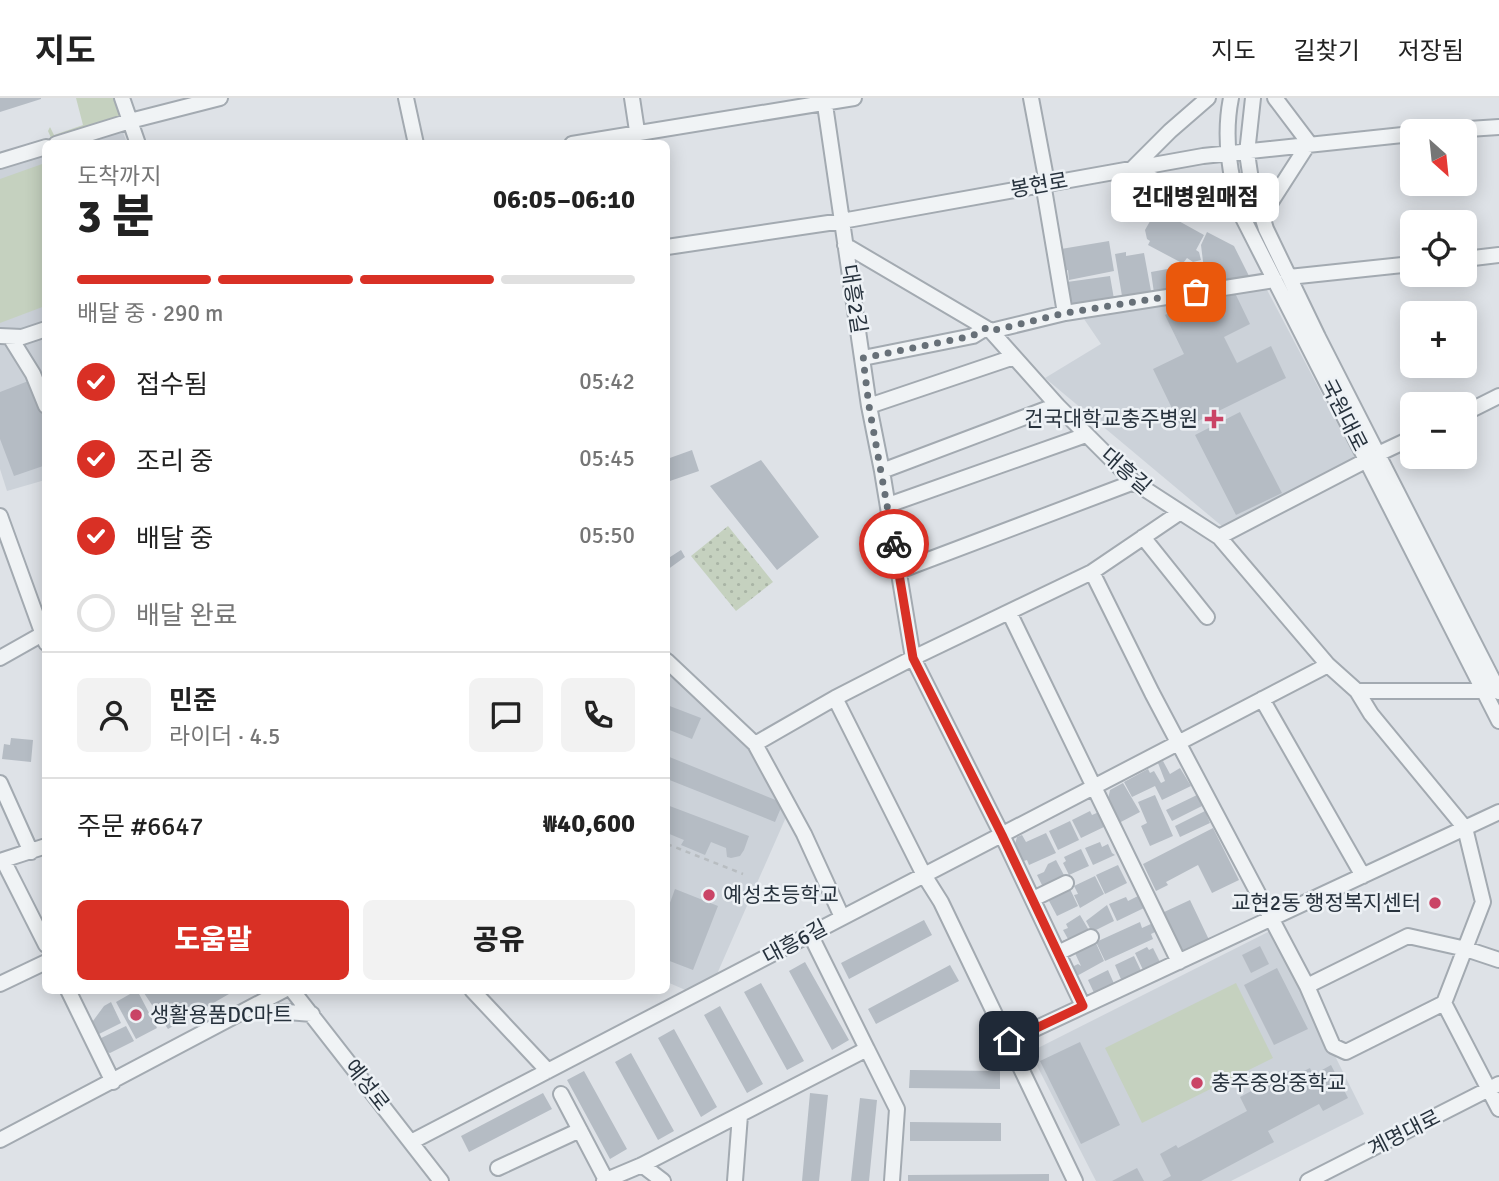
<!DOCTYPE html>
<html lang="ko">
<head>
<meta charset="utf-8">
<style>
  body { margin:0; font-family:Signika,"Noto Sans KR",sans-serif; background:#f2f2f2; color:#222; height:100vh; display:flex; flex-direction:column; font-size:26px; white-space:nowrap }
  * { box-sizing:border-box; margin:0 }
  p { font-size:23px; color:#767676 }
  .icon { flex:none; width:38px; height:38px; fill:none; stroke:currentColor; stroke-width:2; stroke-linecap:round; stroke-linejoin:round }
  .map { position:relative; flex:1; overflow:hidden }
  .details { position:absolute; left:42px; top:42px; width:628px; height:854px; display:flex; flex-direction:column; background:#fff; border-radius:10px; box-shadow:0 4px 18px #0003 }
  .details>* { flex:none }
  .needle { width:46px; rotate:153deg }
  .buttons { position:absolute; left:1400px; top:21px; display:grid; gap:14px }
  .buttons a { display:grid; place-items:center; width:77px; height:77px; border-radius:10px; background:#fff; box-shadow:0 4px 18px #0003; font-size:35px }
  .pin { position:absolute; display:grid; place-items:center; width:60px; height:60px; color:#fff; margin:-30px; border-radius:14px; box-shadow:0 4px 10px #0006 }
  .courier { position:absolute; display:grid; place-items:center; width:70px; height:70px; margin:-35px; border:5px solid #d93025; border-radius:50%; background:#fff; color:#222; box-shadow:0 2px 9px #0007 }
  .bubble { position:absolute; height:49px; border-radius:10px; background:#fff; box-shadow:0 4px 18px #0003; font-size:23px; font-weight:800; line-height:49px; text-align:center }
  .headline em { font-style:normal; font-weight:800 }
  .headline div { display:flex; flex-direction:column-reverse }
  .headline { display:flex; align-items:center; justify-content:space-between; height:119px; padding:0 35px }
  h1 { font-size:46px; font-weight:800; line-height:52px }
  .bar { display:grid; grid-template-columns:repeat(4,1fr); gap:10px 7px; align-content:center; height:84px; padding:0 35px }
  .bar i { height:9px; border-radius:5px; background:#e0e0e0 }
  .bar .selected { background:#d93025 }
  .bar p { grid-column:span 4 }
  .line { display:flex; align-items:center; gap:18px; padding:0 35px; border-top:2px solid #e0e0e0 }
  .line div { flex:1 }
  .round { display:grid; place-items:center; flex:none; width:74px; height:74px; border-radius:10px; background:#f2f2f2 }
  ol { padding:0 35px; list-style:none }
  li { display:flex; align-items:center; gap:21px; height:77px }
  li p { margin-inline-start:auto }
  li .icon { padding:7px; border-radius:50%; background:#d93025; color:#fff; stroke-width:4 }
  li:last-child { color:#767676 }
  li i { width:38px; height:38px; border:4px solid #e0e0e0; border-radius:50% }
  .action { display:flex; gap:14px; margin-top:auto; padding:14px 35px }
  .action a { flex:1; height:80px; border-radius:10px; background:#d93025; color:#fff; font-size:28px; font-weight:800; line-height:80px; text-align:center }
  .action a+a { background:#f2f2f2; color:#222 }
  header { display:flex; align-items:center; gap:42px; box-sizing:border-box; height:98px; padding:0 35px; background:#fff; border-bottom:2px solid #e0e0e0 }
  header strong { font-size:33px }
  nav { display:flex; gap:38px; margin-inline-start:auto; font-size:24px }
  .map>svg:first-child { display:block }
  .built { fill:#ccd2d9 }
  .green { fill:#c5d1bf }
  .park { fill:url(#park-dots) }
  .building { fill:#b5bcc4 }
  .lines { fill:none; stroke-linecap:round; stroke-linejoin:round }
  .minor-casing { stroke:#a3aab1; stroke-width:18 }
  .path { stroke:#b8bdc1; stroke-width:2.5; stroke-dasharray:5 5; stroke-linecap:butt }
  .minor { stroke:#f0f3f5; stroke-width:14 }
  .done { stroke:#677078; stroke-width:7; stroke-dasharray:0 12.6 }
  .route { stroke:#d93025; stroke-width:9 }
  .poi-dot { fill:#ca4466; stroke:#edf1f5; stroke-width:2.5 }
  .labels { text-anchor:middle; stroke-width:5; stroke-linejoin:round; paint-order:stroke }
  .street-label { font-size:21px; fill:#27323d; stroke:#edf1f5 }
  .poi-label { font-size:21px; fill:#27323d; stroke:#edf1f5; text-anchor:start }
</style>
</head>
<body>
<header>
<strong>지도</strong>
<nav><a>지도</a><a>길찾기</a><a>저장됨</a></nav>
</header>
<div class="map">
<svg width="1499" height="1083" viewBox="0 0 1499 1083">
  <defs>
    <pattern id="park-dots" width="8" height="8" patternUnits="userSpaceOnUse" patternTransform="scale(1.75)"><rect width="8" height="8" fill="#c5d1bf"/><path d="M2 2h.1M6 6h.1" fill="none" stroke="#a9b4a5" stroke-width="1.8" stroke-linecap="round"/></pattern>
  </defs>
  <rect width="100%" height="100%" fill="#dee2e7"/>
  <path class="built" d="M122,32L127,45L80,46Z
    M45,57V382L7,393L0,371V71Z
    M1266,190L1356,361L1223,429L1045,280L1101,246L1082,218Z
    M667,563L755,646L790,710L706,901L667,884Z
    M1272,832L1364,1016L1231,1083H1096L1030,954Z"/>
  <path class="green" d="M76,0H115L121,15L115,23L52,42L48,33L50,29L54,37L83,27Z
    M45,65V208L0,225V81Z
    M1236,885L1273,960L1142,1025L1105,950Z"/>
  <path class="park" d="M728,428L773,484L736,513L691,458Z"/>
  <path class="building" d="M0,0H41V1L0,14Z
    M1157,111L1204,137L1196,152L1199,154L1201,162L1193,164L1187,160L1184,164H1180L1148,147L1150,143L1147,141L1145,132Z
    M1207,134L1234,148L1250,180L1206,188L1201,147Z
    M1109,143L1114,173L1069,182L1068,172L1064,173L1061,151Z
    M1126,154V158L1144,155L1151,193L1122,198L1115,156Z
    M1202,167L1205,188L1181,191L1178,170Z
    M1173,170L1177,192L1154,195L1151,174Z
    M1110,178L1114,201L1076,207L1069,202L1067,184Z
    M1235,195L1250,226L1224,239L1237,265L1271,248L1286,280L1182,331L1153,271L1184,256L1165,217L1197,201L1202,211Z
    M31,282L46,323V367L14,378L0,341V294Z
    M1240,314L1282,395L1236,417L1195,337Z
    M692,352L699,373L667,384V361Z
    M761,362L819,439L777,472L710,388Z
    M681,452L685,459L667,472V461Z
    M667,607L701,620L692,641L667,631Z
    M11,640L33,642L31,664L2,661L4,646L10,647Z
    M667,658L783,705L775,724L667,681Z
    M1163,663L1170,676L1180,670L1191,688L1162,702L1155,688L1132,699L1124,684L1148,671L1150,675L1154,673L1161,685L1165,683L1158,665Z
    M1123,685L1140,714L1117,726L1107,706L1110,692Z
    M1155,697L1173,738L1150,748L1141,728L1147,725L1138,704Z
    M1197,697L1202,708L1172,723L1166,712Z
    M667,707L749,738L744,752L740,758L731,760L727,759L726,750L711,744L705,757L681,747L684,742L667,735Z
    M1090,713L1092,717L1099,714L1106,728L1081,740L1072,722Z
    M1205,713L1210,725L1180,739L1175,728Z
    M1070,723L1079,742L1058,752L1049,733Z
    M1213,730L1239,782L1212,795L1198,767L1166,784L1168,787L1156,793L1143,766Z
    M1046,735L1056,755L1029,767L1027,762L1021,764L1014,750L1017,739L1022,737L1026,744Z
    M1100,744L1102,749L1108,746L1112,755L1115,757L1093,767L1085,750Z
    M1081,751L1089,768L1069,777L1063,765L1066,763L1064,759Z
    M1056,762L1065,779L1043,789L1037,777L1044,774L1048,766Z
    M1118,767L1127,785L1105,796L1096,777Z
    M1095,778L1104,796L1080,810L1074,797L1078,796L1074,788Z
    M675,791L718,808L693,872L667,862V813Z
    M1070,791L1078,808L1057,818L1048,801Z
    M1138,798L1144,810L1117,823L1109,806L1126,799L1128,803Z
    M1190,802L1211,846L1189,857L1180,854L1162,815Z
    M1107,807L1114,823L1092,834L1086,823Z
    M1080,817L1090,834L1061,849L1059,844L1068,841L1063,832L1068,830L1066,826Z
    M924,822L932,837L849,881L841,865Z
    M1140,824L1142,830L1153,825L1157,833L1151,836L1153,841L1105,863L1096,844Z
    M1095,843L1104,863L1075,879L1070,870L1078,866L1081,868L1074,853Z
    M1260,848L1269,866L1251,875L1242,857Z
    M1147,849L1149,852L1153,850L1162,868L1145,876L1135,855Z
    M1134,858L1143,877L1123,886L1115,867Z
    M805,864L849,942L832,952L789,873Z
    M950,867L959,883L876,926L868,911Z
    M1277,870L1308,931L1274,947L1244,887Z
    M1108,872L1116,890L1096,899L1088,882Z
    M761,885L804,963L787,972L744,894Z
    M137,892L157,930L136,941L116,904Z
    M142,892H236L168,931Z
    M111,904L121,925L95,938L90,927L104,908Z
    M720,908L763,986L747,995L704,917Z
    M126,928L134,943L110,955L102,952L97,942Z
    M674,931L717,1009L701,1019L658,940Z
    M1080,944L1120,1027L1081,1046L1040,963Z
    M631,955L674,1033L658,1042L615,964Z
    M1331,967L1348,1000L1323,1013L1319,1006L1268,1033L1274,1044L1201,1083H1162L1171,1078L1160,1056L1176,1047L1178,1050L1247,1013L1240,999L1291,972L1294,978L1310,970L1313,977Z
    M910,972L1000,973V991L909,990Z
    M584,973L627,1051L610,1061L567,982Z
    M543,995L552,1011L469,1054L461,1038Z
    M810,995L828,997L819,1083H802Z
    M860,1000L877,1002L869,1083H851Z
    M910,1024L1001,1025V1043H910Z
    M1137,1070L1144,1083H1112Z
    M1049,1076V1083H908V1077Z"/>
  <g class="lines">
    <defs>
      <path id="minor" d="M122,0L138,46
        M406,0L416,46
        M632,0L639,46
        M824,0L869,308L882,373L913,560L1002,737L1083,908
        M1031,0L1047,85
        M1208,0L1170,33L1131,72L1241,116
        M1231,0C1223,40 1230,78 1241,116L1499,623
        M1253,0L1247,55L1251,82L1266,131L1318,239L1499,594
        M1438,33L1499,29
        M56,46L130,23L220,0
        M572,46L854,0
        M0,63L46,49
        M1043,85L1065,215
        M1262,118L1309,45L1275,0
        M845,147L991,233L1057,307L1134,384L1219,439L1328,567L1357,593L1371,616L1465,730L1483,804L1444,905
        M667,149L842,123L1203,58L1412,36
        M1465,161L1499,157
        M1289,179L1412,166
        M991,233L1065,215L1275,182
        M0,238L22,239L46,231
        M10,239L33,276L46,308
        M863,260L973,238L986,230
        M869,308L1014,259
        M1465,315L1499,298
        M1378,356L1412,340
        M882,373L1057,307
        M888,407L1086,337
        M0,418L46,545
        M1143,439L1207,519
        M1219,439L1367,362
        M899,473L1134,384
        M1092,474L1152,595L1307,888L1333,948L1346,954L1444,905
        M1009,514L1179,864
        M0,560L46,534
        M667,563L755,646L804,736L842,819
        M1357,593H1484
        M835,600L924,777L941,804L1075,1083
        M1262,601L1363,778
        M755,646L835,600L913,560L1092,474L1179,415
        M0,685L31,754
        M3,762L46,847
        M0,763L46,748
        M1033,801L1066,785
        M1058,855L1091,839
        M0,886L46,864
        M1307,888L1408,838L1466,851L1499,862
        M68,892L113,984
        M292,892L441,1083
        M472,892L548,973
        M1444,905L1499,1011
        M252,911L312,916
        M1009,943L1499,714
        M867,951L897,1011L892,1083
        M561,996L606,1082
        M0,1042L284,892
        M411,1044L1328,567
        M642,1067L663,1083
        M498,1070L580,1032
        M604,1083L642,1067L867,951L810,836
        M735,1083L740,1017
        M1308,1083L1499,986"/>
    </defs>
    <use href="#minor" class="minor-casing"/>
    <path class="path" d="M667,746L743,776"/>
    <use href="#minor" class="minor"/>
  </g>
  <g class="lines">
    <path class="done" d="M894,446L869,308L863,260L972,238L986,230L991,233L1065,215L1196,194"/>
    <path class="route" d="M894,446L913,560L1002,737L1083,908L1009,943"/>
  </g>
  <g class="poi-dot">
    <path d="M1210.5 310.5h7v7h7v7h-7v7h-7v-7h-7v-7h7z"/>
    <circle cx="709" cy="797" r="7"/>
    <circle cx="1435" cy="805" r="7"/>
    <circle cx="136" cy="917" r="7"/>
    <circle cx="1197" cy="985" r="7"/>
  </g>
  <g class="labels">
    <g class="street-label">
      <text transform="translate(1039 87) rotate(-10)" y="7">봉현로</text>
      <text transform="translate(854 201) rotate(81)" y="7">대흥2길</text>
      <text transform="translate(1344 317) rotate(63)" y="7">국원대로</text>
      <text transform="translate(1126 373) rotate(41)" y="7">대흥길</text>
      <text transform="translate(795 844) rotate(-28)" y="7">대흥6길</text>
      <text transform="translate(367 987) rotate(52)" y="7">예성로</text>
      <text transform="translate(1404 1035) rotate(-27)" y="7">계명대로</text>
    </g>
    <g class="poi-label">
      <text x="1198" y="328" text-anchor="end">건국대학교충주병원</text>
      <text x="723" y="804">예성초등학교</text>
      <text x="1421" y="812" text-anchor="end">교현2동 행정복지센터</text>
      <text x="150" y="924">생활용품DC마트</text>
      <text x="1211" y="992">충주중앙중학교</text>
    </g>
  </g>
</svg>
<div class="buttons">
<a><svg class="needle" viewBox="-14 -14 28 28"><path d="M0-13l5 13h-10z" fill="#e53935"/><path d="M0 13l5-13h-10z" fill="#767676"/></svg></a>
<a><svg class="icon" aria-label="locate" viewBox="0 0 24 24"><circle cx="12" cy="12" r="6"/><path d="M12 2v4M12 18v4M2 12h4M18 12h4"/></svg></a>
<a>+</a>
<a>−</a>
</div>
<div class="pin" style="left:1196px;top:194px;background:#ea580c"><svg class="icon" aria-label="bag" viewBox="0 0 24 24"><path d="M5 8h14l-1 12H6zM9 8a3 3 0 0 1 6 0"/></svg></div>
<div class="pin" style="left:1009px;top:943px;background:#1f2937"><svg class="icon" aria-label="home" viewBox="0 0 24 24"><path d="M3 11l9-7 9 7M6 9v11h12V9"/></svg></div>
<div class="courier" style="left:894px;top:446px"><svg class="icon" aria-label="bike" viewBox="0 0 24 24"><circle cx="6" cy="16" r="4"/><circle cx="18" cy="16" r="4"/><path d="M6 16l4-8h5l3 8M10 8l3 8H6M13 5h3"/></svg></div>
<div class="bubble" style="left:1111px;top:75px;width:168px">건대병원매점</div>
<section class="details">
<div class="headline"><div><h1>3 분</h1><p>도착까지</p></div><em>06:05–06:10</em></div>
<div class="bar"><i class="selected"></i><i class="selected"></i><i class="selected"></i><i></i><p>배달 중 · 290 m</p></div>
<ol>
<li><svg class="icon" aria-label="check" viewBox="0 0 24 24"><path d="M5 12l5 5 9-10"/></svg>접수됨<p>05:42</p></li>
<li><svg class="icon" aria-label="check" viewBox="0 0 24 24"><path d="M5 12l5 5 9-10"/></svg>조리 중<p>05:45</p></li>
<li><svg class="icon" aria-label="check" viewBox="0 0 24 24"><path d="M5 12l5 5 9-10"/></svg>배달 중<p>05:50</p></li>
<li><i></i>배달 완료</li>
</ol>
<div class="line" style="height:126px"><a class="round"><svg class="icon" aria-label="person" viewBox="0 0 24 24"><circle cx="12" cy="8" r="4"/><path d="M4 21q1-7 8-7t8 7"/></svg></a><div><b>민준</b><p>라이더 · 4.5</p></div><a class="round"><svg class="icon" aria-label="chat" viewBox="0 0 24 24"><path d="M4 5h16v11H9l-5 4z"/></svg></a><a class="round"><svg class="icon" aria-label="phone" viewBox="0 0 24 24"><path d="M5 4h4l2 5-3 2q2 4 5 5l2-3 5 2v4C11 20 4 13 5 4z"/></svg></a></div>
<div class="line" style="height:91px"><div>주문 #6647</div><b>₩40,600</b></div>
<div class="action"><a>도움말</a><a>공유</a></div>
</section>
</div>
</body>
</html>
